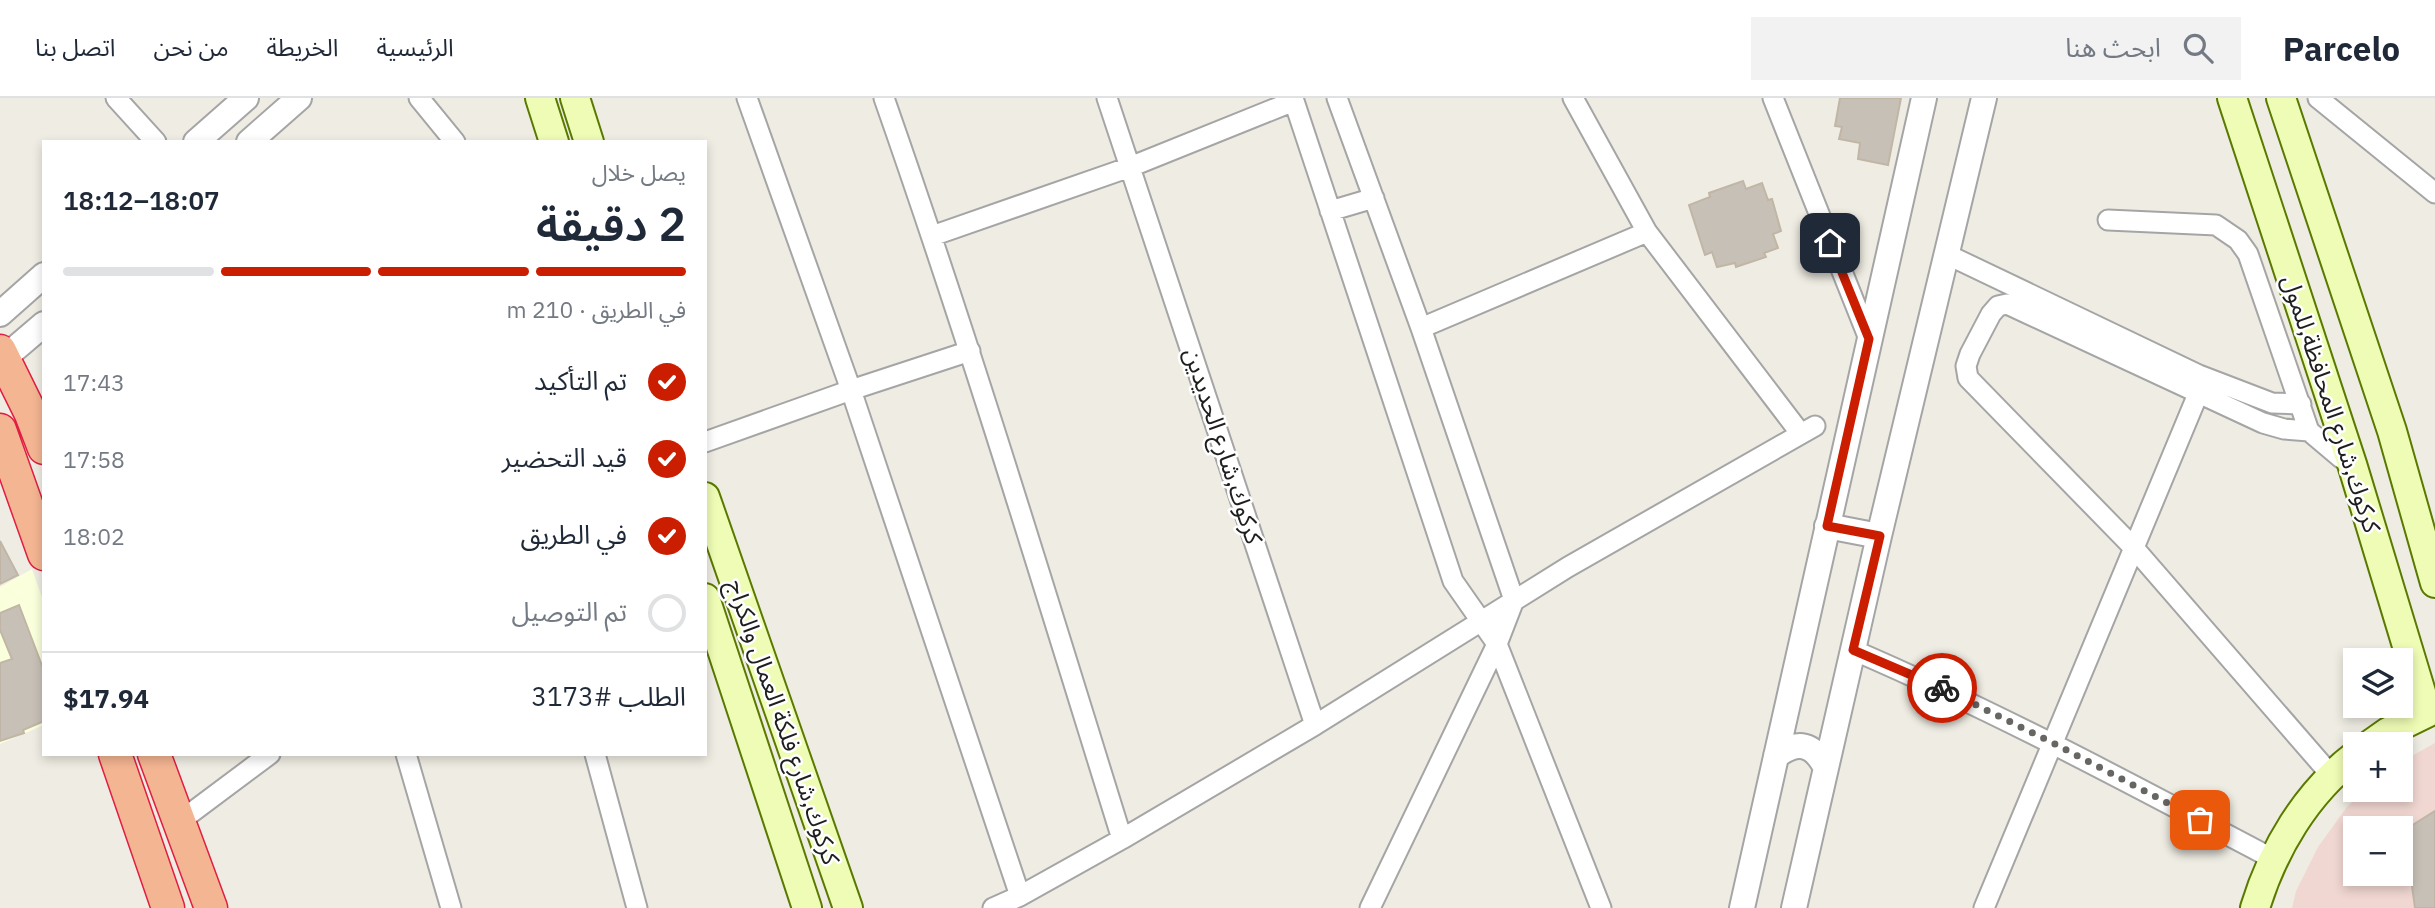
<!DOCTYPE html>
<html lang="ar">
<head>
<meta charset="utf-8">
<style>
  body { margin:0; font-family:"IBM Plex Sans","Noto Sans Arabic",sans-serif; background:#f2f2f3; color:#1f2937; direction:rtl; height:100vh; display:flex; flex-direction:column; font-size:26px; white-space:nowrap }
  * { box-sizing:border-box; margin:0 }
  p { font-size:23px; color:#747a83 }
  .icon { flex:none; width:38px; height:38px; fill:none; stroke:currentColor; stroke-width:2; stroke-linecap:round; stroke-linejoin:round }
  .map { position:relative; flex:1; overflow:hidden; direction:ltr }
  .details { position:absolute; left:42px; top:42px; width:665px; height:616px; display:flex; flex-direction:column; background:#fff; border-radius:0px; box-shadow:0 4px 10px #0003; direction:rtl }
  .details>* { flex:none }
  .tools { position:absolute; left:2343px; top:550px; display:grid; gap:14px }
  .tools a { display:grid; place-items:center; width:70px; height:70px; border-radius:0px; background:#fff; box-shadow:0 4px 10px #0003; font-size:35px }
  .pin { position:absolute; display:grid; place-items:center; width:60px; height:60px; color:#fff; margin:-30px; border-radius:14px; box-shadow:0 4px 10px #0006 }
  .courier { position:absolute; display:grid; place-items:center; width:70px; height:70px; margin:-35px; border:5px solid #cb1e00; border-radius:50%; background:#fff; color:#222; box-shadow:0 2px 9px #0007 }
  .summary em { font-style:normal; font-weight:600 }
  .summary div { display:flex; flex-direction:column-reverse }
  .summary { display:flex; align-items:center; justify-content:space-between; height:119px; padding:0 21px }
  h1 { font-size:46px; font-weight:600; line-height:52px }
  .bar { display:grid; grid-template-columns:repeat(4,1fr); gap:10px 7px; align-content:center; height:84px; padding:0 21px }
  .bar i { height:9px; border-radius:5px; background:#e0e1e3 }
  .bar .active { background:#cb1e00 }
  .bar p { grid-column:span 4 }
  .line { display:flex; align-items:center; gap:18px; padding:0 21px; border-top:2px solid #e0e1e3 }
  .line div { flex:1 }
  ol { padding:0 21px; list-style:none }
  li { display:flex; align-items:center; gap:21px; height:77px }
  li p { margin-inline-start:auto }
  li .icon { padding:7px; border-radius:50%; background:#cb1e00; color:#fff; stroke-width:4 }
  li:last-child { color:#747a83 }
  li i { width:38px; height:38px; border:4px solid #e0e1e3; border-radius:50% }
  header { display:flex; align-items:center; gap:42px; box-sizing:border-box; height:98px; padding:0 35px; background:#fff; border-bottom:2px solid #e0e1e3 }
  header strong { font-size:33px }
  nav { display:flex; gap:38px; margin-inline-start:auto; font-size:24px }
  .search { width:490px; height:63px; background:#f2f2f3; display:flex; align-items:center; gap:18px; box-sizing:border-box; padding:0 24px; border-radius:0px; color:#747a83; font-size:26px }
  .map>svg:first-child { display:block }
  .commercial { fill:#f1d7d2; fill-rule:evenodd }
  .education { fill:#faffdc }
  .building { fill:#c7c0b6; stroke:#c1b6a5; stroke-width:2 }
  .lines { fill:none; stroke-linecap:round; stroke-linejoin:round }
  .minor-casing { stroke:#a5a5a5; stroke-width:23 }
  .tertiary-casing { stroke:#a5a5a5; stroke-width:28 }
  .secondary-casing { stroke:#5a7901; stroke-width:32 }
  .trunk-casing { stroke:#e01e44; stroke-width:35 }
  .minor { stroke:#fff; stroke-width:19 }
  .tertiary { stroke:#fff; stroke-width:24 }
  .secondary { stroke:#eefcb5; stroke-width:28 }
  .trunk { stroke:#f4b592; stroke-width:32 }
  .done { stroke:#676663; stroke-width:7; stroke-dasharray:0 12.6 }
  .route { stroke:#cb1e00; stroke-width:9 }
  .labels { text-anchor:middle; stroke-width:5; stroke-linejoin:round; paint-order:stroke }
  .street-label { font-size:24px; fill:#1e1e1e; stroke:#fff }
</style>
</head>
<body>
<header>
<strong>Parcelo</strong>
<div class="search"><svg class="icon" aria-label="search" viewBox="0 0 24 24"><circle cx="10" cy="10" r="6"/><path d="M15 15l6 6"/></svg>ابحث هنا</div>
<nav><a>الرئيسية</a><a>الخريطة</a><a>من نحن</a><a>اتصل بنا</a></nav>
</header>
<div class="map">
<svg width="2435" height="810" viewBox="0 0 2435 810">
  <rect width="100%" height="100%" fill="#efede3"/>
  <path class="commercial" d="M2435,645V810H2292L2296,793L2318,749L2347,709L2366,691H2401V664ZM2356,730H2401V775H2356Z"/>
  <path class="education" d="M32,471L44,505V627L0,646V489Z"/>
  <path class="building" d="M1840,0H1901L1888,67L1858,61L1860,45L1839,41L1842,29L1835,28Z
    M1743,83L1746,91L1762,85L1768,102L1772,101L1781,133L1773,136L1778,150L1764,155L1766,159L1736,169L1735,165L1717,169L1712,154L1705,157L1689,107L1710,99L1709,95Z
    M0,443L18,477L0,486Z
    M19,507L44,573V623L23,632L24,635L0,643V565L12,561L0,532V515Z
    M2435,713V810H2415L2408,758L2411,728Z"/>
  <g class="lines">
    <defs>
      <path id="minor" d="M116,0L156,44
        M419,0L455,44
        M747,0L851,292L1020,798
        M884,0C970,245 1045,493 1122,741
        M1107,0L1315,627
        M1293,0L1453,483L1497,546L1601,810
        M1337,0L1421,230L1514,502L1497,546L1370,810
        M1573,0L1647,134L1801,336
        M1773,0L1869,241
        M2318,0L2435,95
        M1330,113L1374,100
        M2108,122L2216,127L2238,142L2248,156L2309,333L2341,360L2352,366
        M932,138L1130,69L1294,3
        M1946,156L2199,277L2272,305L2301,306
        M1421,230L1647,134
        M2309,333L2284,331L2263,325L2007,206L1998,208L1991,216L1970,256L1966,268L1968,280L2134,450L2331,677
        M705,344L851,292L970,253
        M1853,552C1997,614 2135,688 2273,761
        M406,656L451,810
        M595,656L637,810
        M179,724L270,656
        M993,810L1020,798L1122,741L1315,627L1568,469L1815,328
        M1984,810L2198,296"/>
      <path id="tertiary" d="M196,44L246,0
        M249,44L299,0
        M0,216L44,177
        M4,260L44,226
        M1827,428L1879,438
        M1776,658C1798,642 1813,645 1826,670
        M1742,810L1924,0
        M1794,810L1879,438L1984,0"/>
      <path id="secondary" d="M540,0L554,44
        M575,0L589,44
        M2232,0L2352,366L2427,614
        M2281,0L2392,333L2435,485
        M705,399L848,810
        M705,500L807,810
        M2371,646L2388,634L2435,611
        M2255,810C2273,751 2306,695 2356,657"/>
      <path id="trunk" d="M0,253L31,316L44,350
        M0,332L44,456
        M115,656L168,810
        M154,656L211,810"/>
    </defs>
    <use href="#minor" class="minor-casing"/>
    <use href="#tertiary" class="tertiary-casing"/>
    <use href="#secondary" class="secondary-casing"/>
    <use href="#trunk" class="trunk-casing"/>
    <use href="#minor" class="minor"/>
    <use href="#tertiary" class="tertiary"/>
    <use href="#secondary" class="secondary"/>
    <use href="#trunk" class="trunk"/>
  </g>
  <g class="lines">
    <path class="done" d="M1942,590L2053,645L2200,722"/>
    <path class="route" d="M1830,145L1869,241L1827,428L1880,438L1853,552L1942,590"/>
  </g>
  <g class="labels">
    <g class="street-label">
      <text transform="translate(2331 306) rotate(72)" y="8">كركوك,شارع المحافظة,للمول</text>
      <text transform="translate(1223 348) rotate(72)" y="8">كركوك,شارع الحديدين</text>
      <text transform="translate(783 624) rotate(71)" y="8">كركوك,شارع فلكة العمال والكراج</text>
    </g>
  </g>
</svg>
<div class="tools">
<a><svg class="icon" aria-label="layers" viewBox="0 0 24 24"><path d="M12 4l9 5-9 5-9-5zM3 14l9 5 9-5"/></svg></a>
<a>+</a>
<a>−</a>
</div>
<div class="pin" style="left:2200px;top:722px;background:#ea580c"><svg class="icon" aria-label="bag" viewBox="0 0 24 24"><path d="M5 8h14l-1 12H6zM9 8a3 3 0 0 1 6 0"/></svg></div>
<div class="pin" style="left:1830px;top:145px;background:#1f2937"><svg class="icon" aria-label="home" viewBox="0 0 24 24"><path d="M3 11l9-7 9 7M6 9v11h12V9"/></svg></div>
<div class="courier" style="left:1942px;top:590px"><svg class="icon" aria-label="bike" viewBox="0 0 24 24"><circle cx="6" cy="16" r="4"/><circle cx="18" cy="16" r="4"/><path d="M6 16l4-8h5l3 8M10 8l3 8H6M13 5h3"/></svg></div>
<section class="details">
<div class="summary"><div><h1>2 دقيقة</h1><p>يصل خلال</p></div><em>18:07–18:12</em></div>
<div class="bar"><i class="active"></i><i class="active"></i><i class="active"></i><i></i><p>في الطريق · 210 m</p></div>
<ol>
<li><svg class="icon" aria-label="check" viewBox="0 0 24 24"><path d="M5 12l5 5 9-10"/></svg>تم التأكيد<p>17:43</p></li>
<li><svg class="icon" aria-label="check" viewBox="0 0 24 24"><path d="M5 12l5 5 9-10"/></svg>قيد التحضير<p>17:58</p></li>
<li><svg class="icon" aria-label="check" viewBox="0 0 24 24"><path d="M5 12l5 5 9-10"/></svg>في الطريق<p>18:02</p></li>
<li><i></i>تم التوصيل</li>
</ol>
<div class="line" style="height:91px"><div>الطلب #3173</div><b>$17.94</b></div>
</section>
</div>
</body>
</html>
